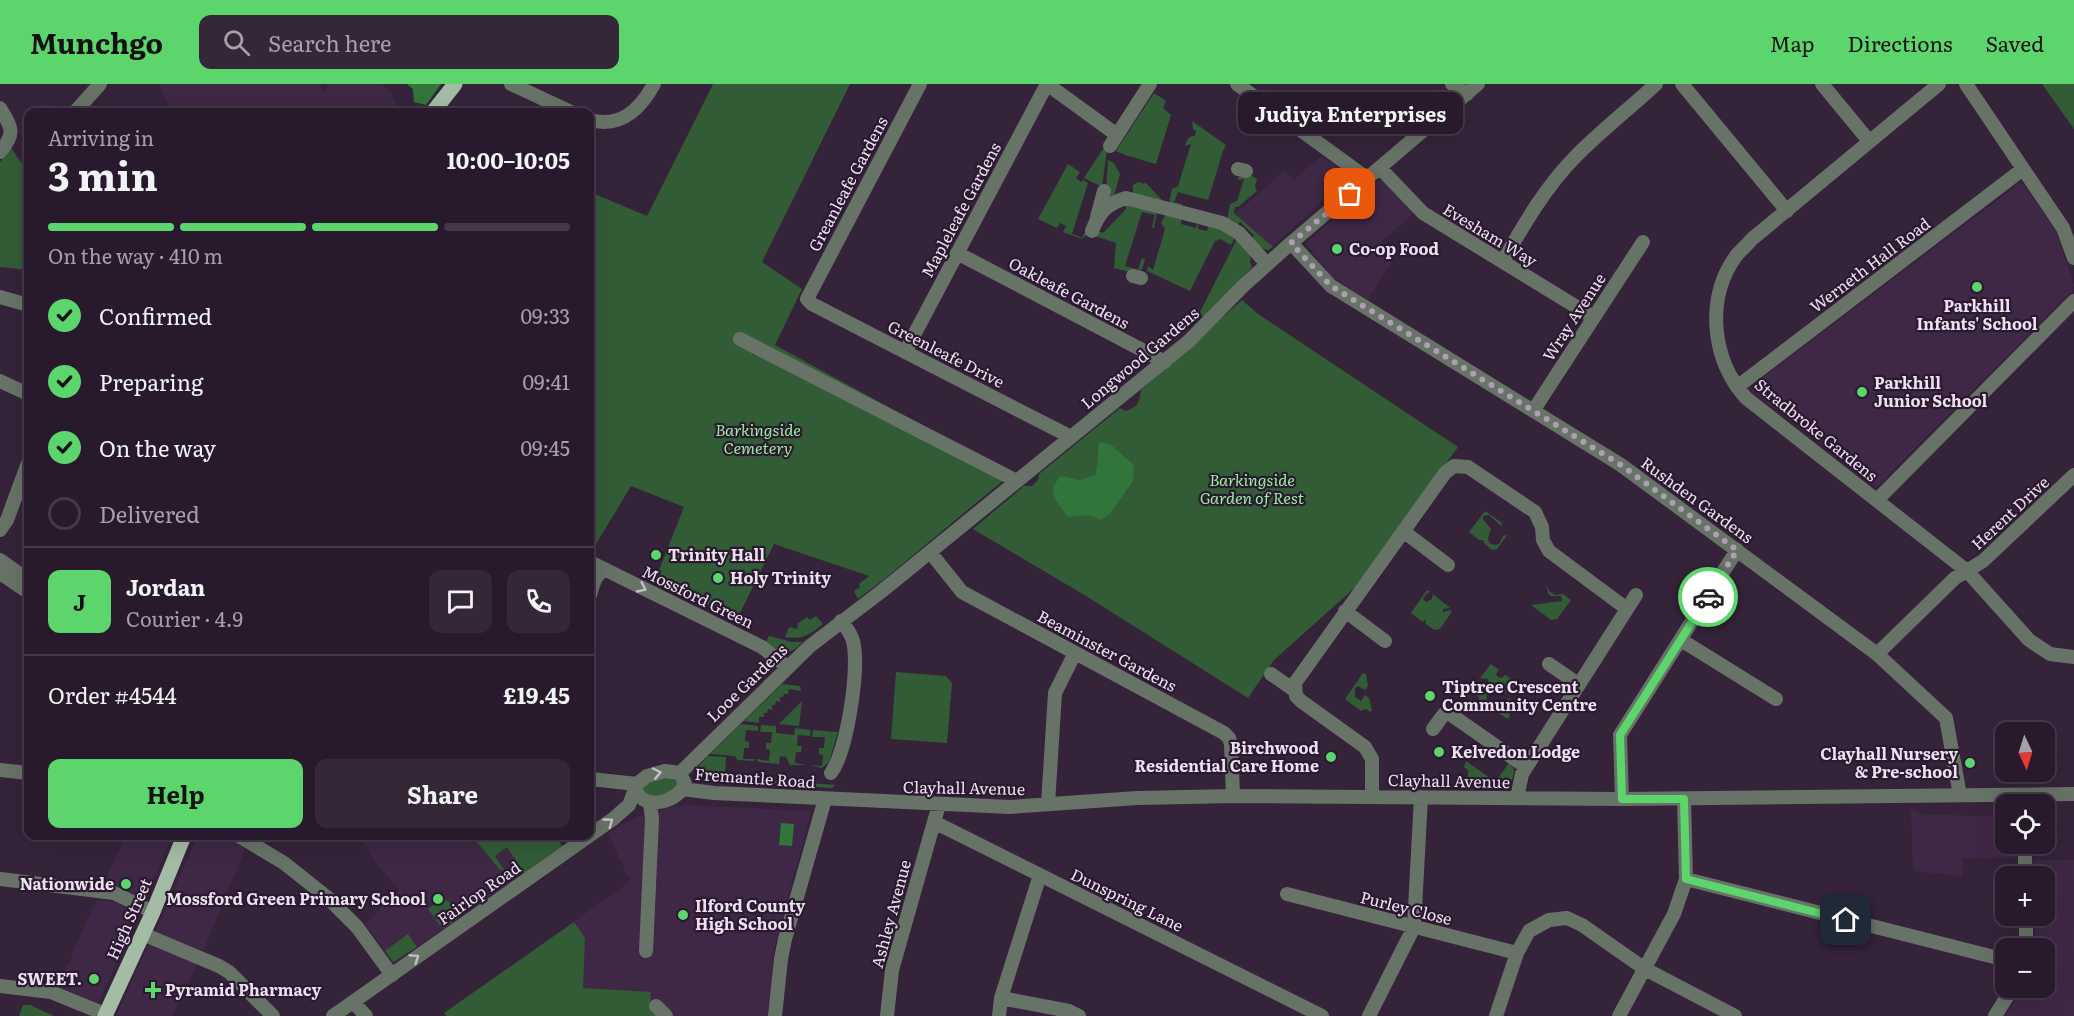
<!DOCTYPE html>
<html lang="en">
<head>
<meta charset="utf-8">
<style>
  body { margin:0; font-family:Literata,serif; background:#342738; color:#f1f3f6; height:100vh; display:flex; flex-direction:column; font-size:22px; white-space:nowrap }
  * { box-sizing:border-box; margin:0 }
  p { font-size:20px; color:#a5a1a9 }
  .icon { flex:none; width:33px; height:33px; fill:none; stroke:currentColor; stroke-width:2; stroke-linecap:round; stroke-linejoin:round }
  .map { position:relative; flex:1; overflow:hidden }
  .drawer { position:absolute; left:24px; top:24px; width:570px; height:732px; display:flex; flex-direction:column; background:#281a2c; border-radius:12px; box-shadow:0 6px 24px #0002,0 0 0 2px #443848 }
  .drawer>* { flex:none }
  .needle { width:39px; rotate:176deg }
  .tools { position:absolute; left:1995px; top:638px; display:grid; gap:12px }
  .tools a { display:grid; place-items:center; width:60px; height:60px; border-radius:12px; background:#281a2c; box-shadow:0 6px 24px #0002,0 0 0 2px #443848; font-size:30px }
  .pin { position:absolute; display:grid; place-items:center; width:51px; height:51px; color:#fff; margin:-26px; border-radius:12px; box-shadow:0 3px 9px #0006 }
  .courier { position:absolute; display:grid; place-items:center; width:60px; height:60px; margin:-30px; border:4px solid #5dd56d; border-radius:50%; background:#fff; color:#222; box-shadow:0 2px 8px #0007 }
  .bubble { position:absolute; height:42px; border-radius:12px; background:#281a2c; box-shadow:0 6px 24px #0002,0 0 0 2px #443848; font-size:20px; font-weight:700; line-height:42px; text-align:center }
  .overview em { font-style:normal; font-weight:700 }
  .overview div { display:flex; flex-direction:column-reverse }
  .overview { display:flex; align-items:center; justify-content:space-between; height:102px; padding:0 24px }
  h1 { font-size:39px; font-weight:700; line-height:45px }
  .bar { display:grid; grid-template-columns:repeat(4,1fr); gap:9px 6px; align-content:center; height:72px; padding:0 24px }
  .bar i { height:8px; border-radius:4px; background:#443848 }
  .bar .selected { background:#5dd56d }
  .bar p { grid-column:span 4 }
  .line { display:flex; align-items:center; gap:15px; padding:0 24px; border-top:2px solid #443848 }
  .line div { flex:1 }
  .round { display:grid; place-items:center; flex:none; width:63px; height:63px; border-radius:12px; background:#342738 }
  ol { padding:0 24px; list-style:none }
  li { display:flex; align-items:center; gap:18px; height:66px }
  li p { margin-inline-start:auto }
  li .icon { padding:6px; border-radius:50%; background:#5dd56d; color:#111; stroke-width:4 }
  li:last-child { color:#a5a1a9 }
  li i { width:33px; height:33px; border:3px solid #443848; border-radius:50% }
  .action { display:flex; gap:12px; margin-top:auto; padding:12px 24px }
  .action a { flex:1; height:69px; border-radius:12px; background:#5dd56d; color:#111; font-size:24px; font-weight:700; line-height:69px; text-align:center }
  .action a+a { background:#342738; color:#f1f3f6 }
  header { display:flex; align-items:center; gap:36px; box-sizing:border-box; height:84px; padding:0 30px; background:#5dd56d; color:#111 }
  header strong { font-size:28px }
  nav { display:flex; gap:33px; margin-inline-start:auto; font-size:21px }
  .search { width:420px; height:54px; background:#342738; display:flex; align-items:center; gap:15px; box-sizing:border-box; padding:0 21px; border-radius:12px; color:#a5a1a9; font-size:22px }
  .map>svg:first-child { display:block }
  .built { fill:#3f2845 }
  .green { fill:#325c36 }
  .forest { fill:#31753a }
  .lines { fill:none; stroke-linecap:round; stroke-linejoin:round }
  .minor { stroke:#687368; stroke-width:14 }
  .major { stroke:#a4bca5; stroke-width:15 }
  .oneway { stroke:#c5c0c8 }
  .done { stroke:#ad9eb1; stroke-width:6; stroke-dasharray:0 10.8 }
  .route { stroke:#5dd56d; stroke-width:8 }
  .poi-dot { fill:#5dd56d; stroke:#2b1930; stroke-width:2 }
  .labels { text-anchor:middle; stroke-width:4.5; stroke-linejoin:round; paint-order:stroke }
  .street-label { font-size:16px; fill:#ede1f1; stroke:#2b1930 }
  .poi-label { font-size:16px; font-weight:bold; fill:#ede1f1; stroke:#2b1930; text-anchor:start }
  .park-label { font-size:16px; font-style:italic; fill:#96f19d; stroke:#2b1930 }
</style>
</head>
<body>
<header>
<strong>Munchgo</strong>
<div class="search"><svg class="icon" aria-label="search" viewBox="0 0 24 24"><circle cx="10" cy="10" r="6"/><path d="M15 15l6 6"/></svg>Search here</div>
<nav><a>Map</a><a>Directions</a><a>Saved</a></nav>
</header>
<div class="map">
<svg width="2074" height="932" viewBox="0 0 2074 932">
  <rect width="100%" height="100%" fill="#35233a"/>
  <path class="built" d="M159,0H320L324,10L328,0H381L389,6L402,28H171Z
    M1322,72L1346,89L1347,95L1272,163L1235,130L1285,86L1294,95Z
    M1379,97L1387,98L1414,129L1381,158L1396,170L1368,216L1332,193L1307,161L1308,157Z
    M2020,99L2023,100L2056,147L2074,201L2073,206L1877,403L1752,307L1753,301Z
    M685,721L809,727L811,729L773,868L771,911L767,932H446L444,929L630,798L608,749L633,735L651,728Z
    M1911,724L1922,730L2005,733L2006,759H2017V774H1963L1962,792L1913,787Z
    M125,752H172L144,817L103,801Z
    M198,752H224L247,761L203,867L155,848Z
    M360,752H555L562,762L394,879L365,840L399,806L374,777Z
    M2033,776H2074V932H2005L2023,903H2044V864H2036L2035,831H2044V792H2033Z
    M96,816L114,818L139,831L98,919L58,903Z
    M149,859L198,879L172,932H116Z"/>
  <path class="green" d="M713,0H850L762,178L802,205L775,261L1011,390L882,497L858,515L854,507L860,503L859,500L869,492L774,460L738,533L654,499L684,423L631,402L590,470V108L647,132Z
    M2042,0H2074V45Z
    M1154,9L1166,17L1163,24L1171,31L1156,80L1125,71L1116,67Z
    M1192,37L1226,61L1223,67L1208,116L1178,108L1174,118L1182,120L1181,126L1169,119L1172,105L1178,102L1191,60L1185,62C1187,56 1188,52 1195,52L1196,47L1193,45Z
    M11,64L28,88V186L0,183V78Z
    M1103,65L1107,66L1102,103L1084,94Z
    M1108,76L1114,79L1120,90L1114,112L1105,119Z
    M1068,80L1080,88L1076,94L1081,98L1083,96L1088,99L1072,150L1082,154L1085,148L1089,149L1082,155L1063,148L1066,142L1060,139L1057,144L1038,135Z
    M1247,89L1257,95L1255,103L1257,107L1238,123H1235L1234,129L1273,163L1268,166L1257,163L1251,156L1254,151L1240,138L1235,143L1227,136L1230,120L1237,117L1244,95L1237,96L1239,93Z
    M1139,98L1144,100L1145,98L1162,116L1159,118L1133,110V101Z
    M1126,118L1157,129L1154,144L1152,143L1155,131L1142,128L1125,182L1138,186L1142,174L1145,176L1142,185L1133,189L1114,184L1116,159L1095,152L1097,147L1103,149L1126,125Z
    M1166,130L1182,133L1181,140L1196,144L1198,138V145L1207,147L1209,141L1236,152L1231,161L1220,155L1215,157L1190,207L1147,187L1148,182L1153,186L1165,145L1161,139Z
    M1238,153L1251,171L1250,178L1252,183L1203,233L1199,230Z
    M1242,216L1258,230L1458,363L1360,499L1274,576L1248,614L1086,512L973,445L1024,402H1032L1038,396L1039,390L1120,324L1125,327C1137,324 1140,318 1141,306Z
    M1485,427L1502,439L1501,442L1489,431L1483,432V435L1491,445L1488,454L1489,459L1494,461L1499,460L1503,452L1508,450L1497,465L1492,466L1484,459L1483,456H1479L1469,448Z
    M1546,500L1549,507L1555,511L1563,510L1571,516L1557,535L1551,536L1531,521L1562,517L1561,512H1551L1548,509Z
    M1427,506L1430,508L1426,510L1423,515L1426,518L1432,515L1433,510L1450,524L1443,525V528L1451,526V529L1440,545L1434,546L1425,539L1426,537L1425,535L1423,538L1411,529Z
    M816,532L823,540C809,551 802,556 785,553L789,543L797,545L798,539L807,533L810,536Z
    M769,552L792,558H803C797,563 791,572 781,565L779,567L766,558Z
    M1491,580L1499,586L1496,590L1498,593L1502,594L1505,591L1516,598V603L1511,604L1507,609L1500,603L1490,605L1488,595L1480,594Z
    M896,588L946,592L952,599L947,659L891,655Z
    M1363,589L1366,590L1368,602L1365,606L1358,602L1355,604V613L1361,617L1365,611L1369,614L1372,626L1370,628L1366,625L1361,627L1345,615Z
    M1477,599L1480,605L1488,606L1486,613L1491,622H1502L1508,614L1516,619L1509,629L1510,631L1508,635L1479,617V613L1474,610L1473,604Z
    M782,600L800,602L801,607L789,605L788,610H784L783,613H780V618L776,617L775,621H772V626L768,625L767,629H764V633H759V639L744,637Z
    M802,617L799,642L779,640Z
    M741,640L758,642V647L746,646L745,657L749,658V664H744L743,675H755L754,677L737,676L735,672L710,670Z
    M761,641L776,642V649L794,651L795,644L811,646L810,652L798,651L797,662H802L801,668H796L795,679L807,681H790L786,673L780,672L779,680L758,678L757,675L769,677L770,666L766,665V659H771L772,648H760Z
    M813,646L838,648L829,678L822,684L810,681L822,682L823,671L819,670V664H824L825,653H812Z
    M708,672L726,673L725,691H731L732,693L785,698L790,692H794V698L835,701L832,704L704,696L699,692L697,684Z
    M1466,677L1490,694L1485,701H1478L1473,696H1468V686L1464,683Z
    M1509,679L1514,685C1513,702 1507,701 1493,701Z
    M669,693L679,698C672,711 661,711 649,712L641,704L652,696Z
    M477,752H555L562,762L524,789L507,763L495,772L504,786H500L476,757Z
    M444,814L447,817L450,818L460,833L443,845L428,825Z
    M574,838L585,854L583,904L651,908L650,922L660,932H446L444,929Z
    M408,850L417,863L393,878L385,867Z
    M23,921H30L54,932H19Z"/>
  <path class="forest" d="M407,0H441L426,21L414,18L413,5Z
    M1099,358L1111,361L1134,381L1133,397L1109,431L1100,436L1089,431L1068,433L1054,414L1053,402L1061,392L1080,396L1095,391C1099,380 1097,370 1099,358Z
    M781,739L794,740L792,762L779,761Z"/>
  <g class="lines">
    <path class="minor" d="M511,0L571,28
      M920,0L807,215L812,220L1071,353
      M1047,0L1117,51
      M1237,0L1368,95
      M1452,0L1467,10
      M1682,0L1787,127
      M1822,0L1869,57
      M1939,0L1752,155C1747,161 1741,166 1736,172C1705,215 1712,276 1746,314L1967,487L2029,556L2050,570L2074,573
      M1966,0L2063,144L2074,174
      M0,24C12,44 16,49 0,68
      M75,28L100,0
      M590,36C621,44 640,26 654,0
      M1110,62L1150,0
      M1380,84L1423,129L1593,233
      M1238,85L1246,87
      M1097,133L1104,107
      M1092,147C1099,128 1107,120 1126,114L1222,139L1239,149L1267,180
      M1291,159L1331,202L1621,381L1877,570L1946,634L1960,711
      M957,169L1165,278
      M1503,177C1524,140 1546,102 1577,71C1602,46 1630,24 1656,0
      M1133,192L1141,194
      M0,213L28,221
      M740,255L1017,397
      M905,268L1047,0
      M0,297L28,310
      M1737,303L2023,85
      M1533,327L1643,158
      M1877,416L2074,217
      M0,446L7,436L28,379
      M1403,447L1448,481
      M930,468L962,508L1224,649L1229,654L1231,660L1233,712
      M0,476L28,496
      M590,478L762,563L787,583
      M0,489L28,508
      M590,511C593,501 595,489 606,486
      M1345,527L1385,557
      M1681,556L1776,615
      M1877,570L1955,494L1983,477L2074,391
      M1549,580L1578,600
      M1271,590L1294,606
      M1433,645L1444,630H1450L1526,683
      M0,686L28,689
      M680,689L810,562L882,507L1189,257L1243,202L1291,159L1478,0
      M831,689C847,667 860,584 853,557C851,549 846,543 841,537
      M590,695L637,700
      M683,705L714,709L1010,723L1137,714L1233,712L1622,715L2074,710
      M1372,712V675L1365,663L1301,617L1296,612L1295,599L1445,389L1454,382L1468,383L1535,428L1542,443L1543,456L1549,467L1627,525
      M1517,714L1522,690L1636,511
      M1622,715L1620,651L1737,466
      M1048,720L1055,609L1075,569
      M939,721L934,738L1322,932
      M239,752L284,779L328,814L357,843L392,891
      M2025,759V792
      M0,795L114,809L153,828
      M1686,795L2006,876
      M1287,810L1517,869
      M2026,831V864
      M143,850L219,882L229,888L273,932
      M646,867L652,735L650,719
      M0,902L51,908L105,930
      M1001,914L1069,927L1079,932
      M353,918L366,932
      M656,922L666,932
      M333,932L613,735L629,721L637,700L647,692L665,687L680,689L685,700C678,718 645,727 636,707
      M775,932L781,875L785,855L825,715
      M887,932L892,886L934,738
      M999,932L1001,914L1040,791
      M1369,932L1414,843L1421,713
      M1496,932L1517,869L1529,847L1549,836L1567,834L1582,841L1645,885L1735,932
      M1619,932L1674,830L1686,795L1684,715
      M1995,932L2013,903"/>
    <path class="major" d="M433,28L455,0
      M105,932L153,828L184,752"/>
  </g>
  <defs><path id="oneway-chevron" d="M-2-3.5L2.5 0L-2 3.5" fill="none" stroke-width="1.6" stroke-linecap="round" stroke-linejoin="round" transform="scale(1.5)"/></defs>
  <g class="oneway">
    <use href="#oneway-chevron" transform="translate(642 504) rotate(25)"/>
    <use href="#oneway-chevron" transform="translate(657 689) rotate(-12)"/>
    <use href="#oneway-chevron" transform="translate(609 738) rotate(-36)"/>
    <use href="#oneway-chevron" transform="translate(415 874) rotate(-35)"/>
  </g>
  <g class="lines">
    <path class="done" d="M1350,110L1291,159L1331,202L1621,381L1737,466L1708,513"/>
    <path class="route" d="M1708,513L1620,651L1622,715H1684L1686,795L1846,836"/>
  </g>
  <g class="poi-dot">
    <circle cx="1337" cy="165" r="6"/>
    <circle cx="1977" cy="203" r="6"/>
    <circle cx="1862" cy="308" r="6"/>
    <circle cx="656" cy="471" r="6"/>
    <circle cx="718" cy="494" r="6"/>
    <circle cx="1430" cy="612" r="6"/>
    <circle cx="1439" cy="668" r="6"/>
    <circle cx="1331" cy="673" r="6"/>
    <circle cx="1970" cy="679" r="6"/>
    <circle cx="126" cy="800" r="6"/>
    <circle cx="438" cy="815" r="6"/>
    <circle cx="683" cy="831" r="6"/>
    <circle cx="94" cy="895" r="6"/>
    <path d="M150 897h6v6h6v6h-6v6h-6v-6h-6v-6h6z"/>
  </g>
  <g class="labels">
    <g class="street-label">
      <text transform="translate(848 100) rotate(-62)" y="6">Greanleafe Gardens</text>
      <text transform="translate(961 126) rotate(-62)" y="6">Mapleleafe Gardens</text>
      <text transform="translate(1490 151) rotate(31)" y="6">Evesham Way</text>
      <text transform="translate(1870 181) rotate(-37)" y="6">Werneth Hall Road</text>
      <text transform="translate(1069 209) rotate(28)" y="6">Oakleafe Gardens</text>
      <text transform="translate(1574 233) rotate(-57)" y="6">Wray Avenue</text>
      <text transform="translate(946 270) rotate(27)" y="6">Greenleafe Drive</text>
      <text transform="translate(1140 274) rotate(-40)" y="6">Longwood Gardens</text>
      <text transform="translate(1816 346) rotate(39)" y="6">Stradbroke Gardens</text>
      <text transform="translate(1697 416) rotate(36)" y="6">Rushden Gardens</text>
      <text transform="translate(2010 429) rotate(-43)" y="6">Herent Drive</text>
      <text transform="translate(698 513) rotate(26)" y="6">Mossford Green</text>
      <text transform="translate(1107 567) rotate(28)" y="6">Beaminster Gardens</text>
      <text transform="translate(747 599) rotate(-44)" y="6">Looe Gardens</text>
      <text transform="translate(755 694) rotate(4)" y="6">Fremantle Road</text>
      <text transform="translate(1449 697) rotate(1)" y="6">Clayhall Avenue</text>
      <text transform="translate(964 704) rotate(1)" y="6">Clayhall Avenue</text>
      <text transform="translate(479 809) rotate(-35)" y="6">Fairlop Road</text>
      <text transform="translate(1127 816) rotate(26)" y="6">Dunspring Lane</text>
      <text transform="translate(1406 824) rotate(14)" y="6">Purley Close</text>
      <text transform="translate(891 830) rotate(-75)" y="6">Ashley Avenue</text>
      <text transform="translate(129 835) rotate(-66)" y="6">High Street</text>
    </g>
    <g class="poi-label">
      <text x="1349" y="171">Co-op Food</text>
      <text x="1977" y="228" text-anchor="middle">Parkhill<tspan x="1977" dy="18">Infants' School</tspan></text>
      <text x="1874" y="305">Parkhill<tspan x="1874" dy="18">Junior School</tspan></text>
      <text x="668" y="477">Trinity Hall</text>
      <text x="730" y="500">Holy Trinity</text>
      <text x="1442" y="609">Tiptree Crescent<tspan x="1442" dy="18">Community Centre</tspan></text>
      <text x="1319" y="670" text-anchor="end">Birchwood<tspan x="1319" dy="18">Residential Care Home</tspan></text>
      <text x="1451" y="674">Kelvedon Lodge</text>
      <text x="1958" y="676" text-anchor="end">Clayhall Nursery<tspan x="1958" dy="18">&amp; Pre-school</tspan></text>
      <text x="114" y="806" text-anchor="end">Nationwide</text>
      <text x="426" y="821" text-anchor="end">Mossford Green Primary School</text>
      <text x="695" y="828">Ilford County<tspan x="695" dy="18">High School</tspan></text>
      <text x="82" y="901" text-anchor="end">SWEET.</text>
      <text x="165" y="912">Pyramid Pharmacy</text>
    </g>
    <g class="park-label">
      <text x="758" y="352">Barkingside<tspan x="758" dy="18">Cemetery</tspan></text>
      <text x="1252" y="402">Barkingside<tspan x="1252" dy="18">Garden of Rest</tspan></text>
    </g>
  </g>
</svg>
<div class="tools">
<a><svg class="needle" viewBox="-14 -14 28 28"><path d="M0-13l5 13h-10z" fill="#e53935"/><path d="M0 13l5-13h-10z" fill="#a5a1a9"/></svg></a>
<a><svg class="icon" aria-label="locate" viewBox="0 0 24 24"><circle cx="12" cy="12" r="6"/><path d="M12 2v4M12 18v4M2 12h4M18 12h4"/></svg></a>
<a>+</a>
<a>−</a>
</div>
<div class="pin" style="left:1350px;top:110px;background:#ea580c"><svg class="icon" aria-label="bag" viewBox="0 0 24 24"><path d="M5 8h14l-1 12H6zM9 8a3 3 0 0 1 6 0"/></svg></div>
<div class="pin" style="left:1846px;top:836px;background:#1f2937"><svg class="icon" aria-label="home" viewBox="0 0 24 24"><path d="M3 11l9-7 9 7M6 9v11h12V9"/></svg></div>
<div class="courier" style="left:1708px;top:513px"><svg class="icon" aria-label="car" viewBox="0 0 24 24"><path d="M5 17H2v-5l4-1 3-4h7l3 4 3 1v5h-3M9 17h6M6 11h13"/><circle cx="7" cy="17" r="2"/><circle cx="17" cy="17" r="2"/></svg></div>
<div class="bubble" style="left:1238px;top:8px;width:225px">Judiya Enterprises</div>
<section class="drawer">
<div class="overview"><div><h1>3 min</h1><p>Arriving in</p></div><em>10:00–10:05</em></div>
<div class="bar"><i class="selected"></i><i class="selected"></i><i class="selected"></i><i></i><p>On the way · 410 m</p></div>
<ol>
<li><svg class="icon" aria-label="check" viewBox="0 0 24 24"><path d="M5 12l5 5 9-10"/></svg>Confirmed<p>09:33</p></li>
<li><svg class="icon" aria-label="check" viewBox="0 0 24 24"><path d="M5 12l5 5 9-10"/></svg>Preparing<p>09:41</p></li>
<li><svg class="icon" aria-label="check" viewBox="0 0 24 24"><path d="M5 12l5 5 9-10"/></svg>On the way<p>09:45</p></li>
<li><i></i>Delivered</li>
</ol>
<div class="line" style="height:108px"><b class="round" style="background:#5dd56d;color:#111">J</b><div><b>Jordan</b><p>Courier · 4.9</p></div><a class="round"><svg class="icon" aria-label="chat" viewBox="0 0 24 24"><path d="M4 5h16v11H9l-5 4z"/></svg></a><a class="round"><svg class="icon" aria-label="phone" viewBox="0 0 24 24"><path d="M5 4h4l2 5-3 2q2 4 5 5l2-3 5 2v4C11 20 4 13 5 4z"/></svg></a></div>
<div class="line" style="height:78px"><div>Order #4544</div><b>£19.45</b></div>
<div class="action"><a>Help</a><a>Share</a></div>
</section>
</div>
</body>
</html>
